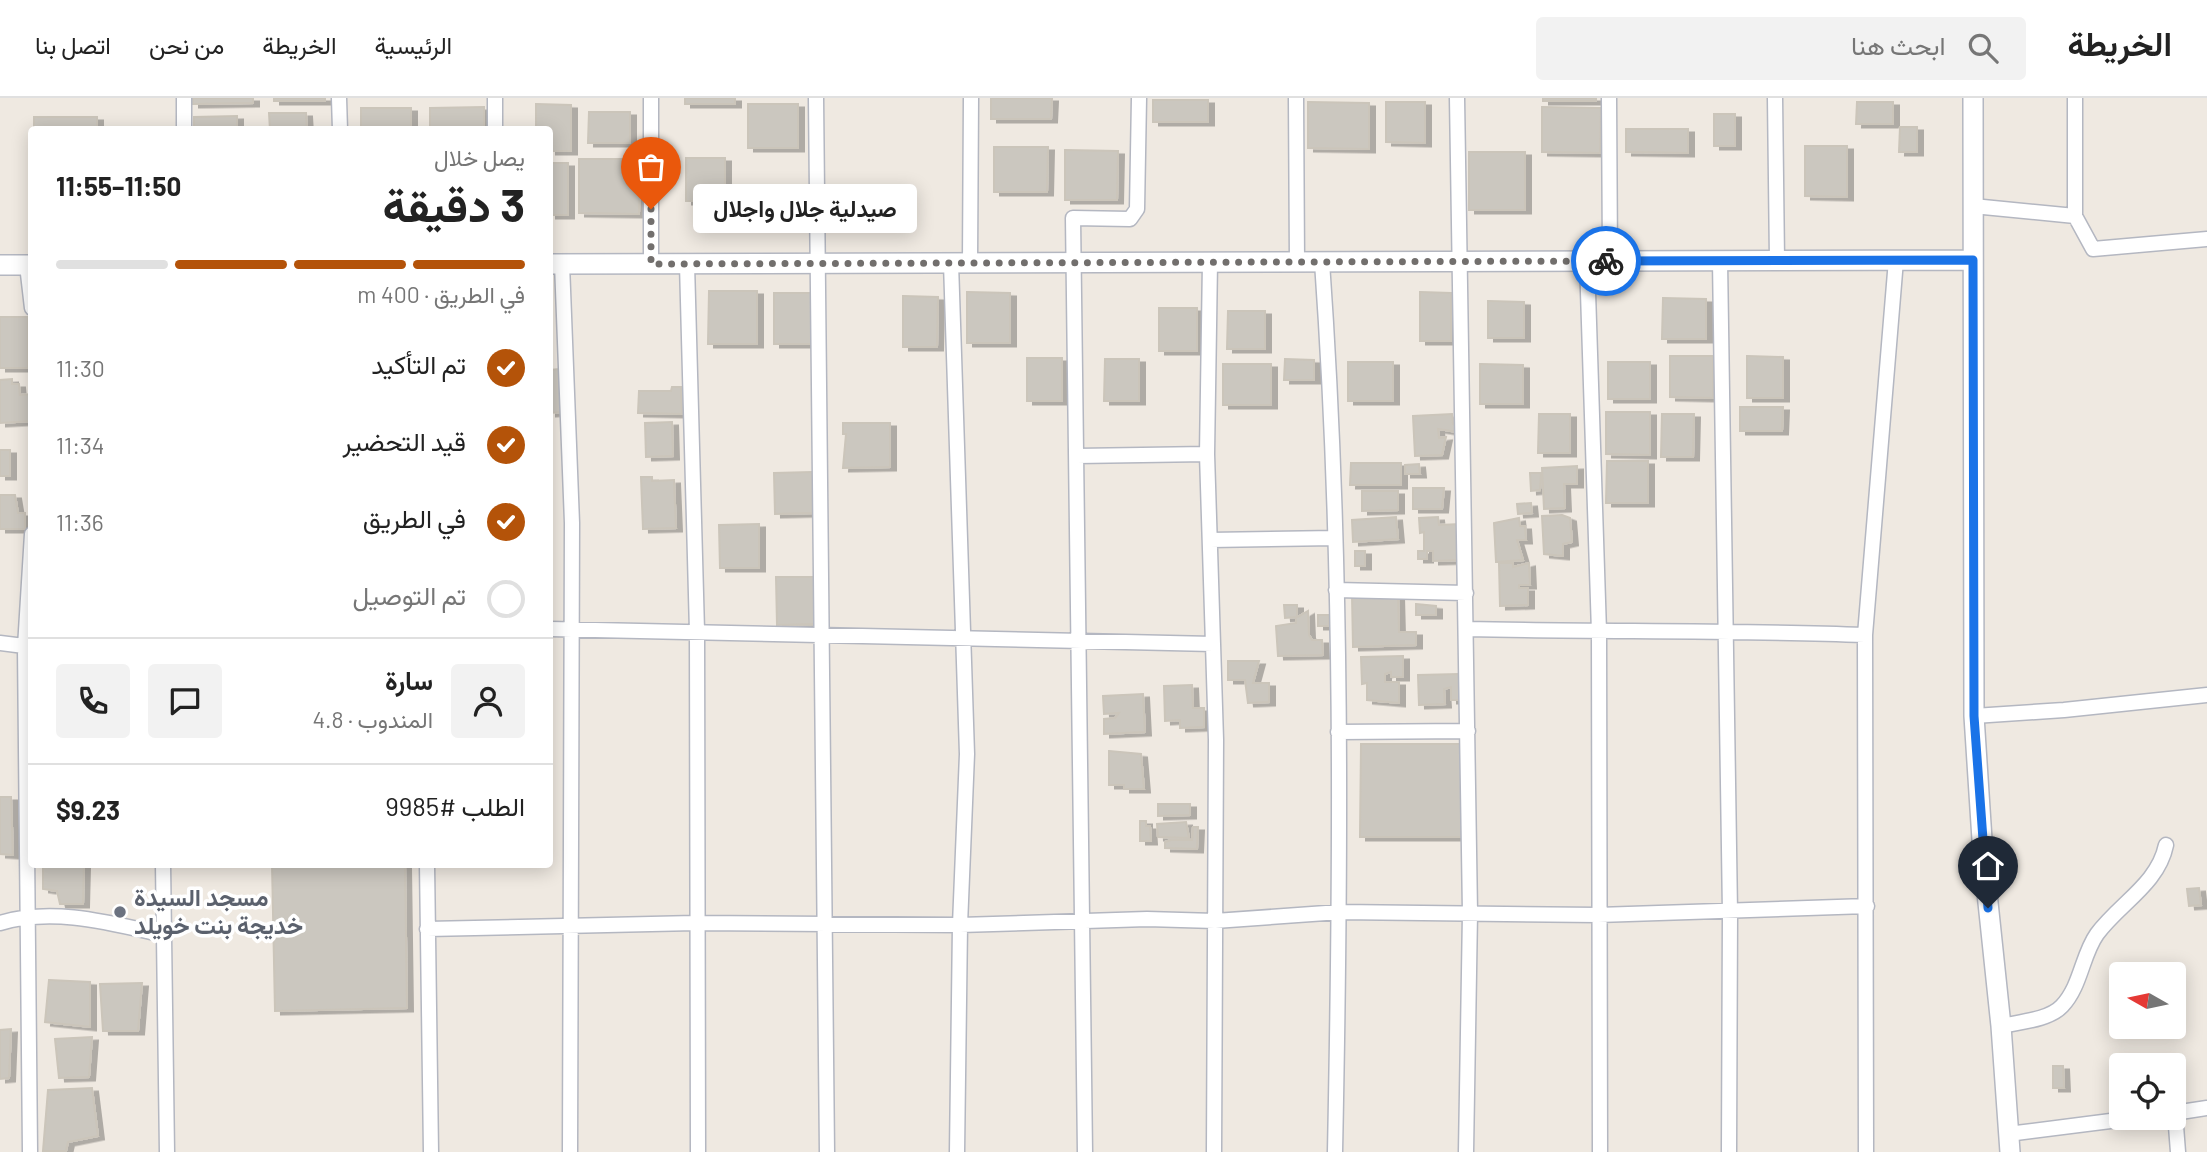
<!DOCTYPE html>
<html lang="ar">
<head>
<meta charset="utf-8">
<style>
  body { margin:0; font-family:Barlow,Vazirmatn,sans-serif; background:#f2f2f2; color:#222; direction:rtl; height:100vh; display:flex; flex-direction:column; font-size:26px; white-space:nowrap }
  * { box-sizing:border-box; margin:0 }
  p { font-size:23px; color:#767676 }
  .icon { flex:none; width:38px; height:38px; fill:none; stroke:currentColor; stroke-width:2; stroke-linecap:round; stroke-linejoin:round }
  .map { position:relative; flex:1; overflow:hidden; direction:ltr }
  .drawer { position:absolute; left:28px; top:28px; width:525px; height:742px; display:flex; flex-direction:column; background:#fff; border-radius:7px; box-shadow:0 4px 18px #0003; direction:rtl }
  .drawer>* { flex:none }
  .needle { width:46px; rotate:279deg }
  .controls { position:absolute; left:2109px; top:864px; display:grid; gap:14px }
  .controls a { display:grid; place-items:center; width:77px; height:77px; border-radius:7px; background:#fff; box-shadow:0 4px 18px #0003; font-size:35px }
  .pin { position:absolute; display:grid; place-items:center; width:60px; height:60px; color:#fff; margin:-72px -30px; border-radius:50% 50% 50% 0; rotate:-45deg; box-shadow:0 0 7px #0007 }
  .pin .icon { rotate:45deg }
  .courier { position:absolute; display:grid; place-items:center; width:70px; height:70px; margin:-35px; border:5px solid #1a73e8; border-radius:50%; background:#fff; color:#222; box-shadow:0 2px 9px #0007 }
  .bubble { position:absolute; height:49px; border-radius:7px; background:#fff; box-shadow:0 4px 18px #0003; font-size:23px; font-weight:700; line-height:49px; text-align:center; direction:rtl }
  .summary em { font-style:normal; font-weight:700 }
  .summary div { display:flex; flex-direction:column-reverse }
  .summary { display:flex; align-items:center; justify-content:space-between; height:119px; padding:0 28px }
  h1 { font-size:46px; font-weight:700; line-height:52px }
  .bar { display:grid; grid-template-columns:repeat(4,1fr); gap:10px 7px; align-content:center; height:84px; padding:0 28px }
  .bar i { height:9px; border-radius:5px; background:#e0e0e0 }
  .bar .selected { background:#b45309 }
  .bar p { grid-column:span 4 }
  .line { display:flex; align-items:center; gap:18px; padding:0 28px; border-top:2px solid #e0e0e0 }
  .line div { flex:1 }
  .round { display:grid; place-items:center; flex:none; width:74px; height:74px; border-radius:7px; background:#f2f2f2 }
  ol { padding:0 28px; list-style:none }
  li { display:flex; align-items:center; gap:21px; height:77px }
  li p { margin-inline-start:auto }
  li .icon { padding:7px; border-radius:50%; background:#b45309; color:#fff; stroke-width:4 }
  li:last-child { color:#767676 }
  li i { width:38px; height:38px; border:4px solid #e0e0e0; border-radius:50% }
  header { display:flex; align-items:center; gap:42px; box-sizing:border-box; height:98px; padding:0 35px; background:#fff; border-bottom:2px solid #e0e0e0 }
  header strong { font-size:33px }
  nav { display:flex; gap:38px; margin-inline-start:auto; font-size:24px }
  .search { width:490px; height:63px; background:#f2f2f2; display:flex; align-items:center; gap:18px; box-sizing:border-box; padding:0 24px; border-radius:7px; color:#767676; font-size:26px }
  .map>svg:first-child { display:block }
  .building { fill:#cbc7bf; stroke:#cbc5ba; stroke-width:2; filter:url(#shadow) }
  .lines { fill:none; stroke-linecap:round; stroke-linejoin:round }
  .street-casing { stroke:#b4b7c1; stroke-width:17 }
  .secondary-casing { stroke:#b4b7c1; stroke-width:22 }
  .street { stroke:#fff; stroke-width:14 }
  .secondary { stroke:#fff; stroke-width:19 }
  .done { stroke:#726f6d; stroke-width:7; stroke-dasharray:0 12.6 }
  .route { stroke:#1a73e8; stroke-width:9 }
  .worship-dot { fill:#6b7280; stroke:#fff; stroke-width:2.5 }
  .labels { text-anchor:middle; stroke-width:7; stroke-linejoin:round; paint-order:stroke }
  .worship-label { font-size:24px; font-weight:bold; fill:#5b616d; stroke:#fff; text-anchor:start }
</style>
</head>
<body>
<header>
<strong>الخريطة</strong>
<div class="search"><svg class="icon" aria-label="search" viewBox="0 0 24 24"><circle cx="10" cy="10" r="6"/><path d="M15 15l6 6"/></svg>ابحث هنا</div>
<nav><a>الرئيسية</a><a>الخريطة</a><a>من نحن</a><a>اتصل بنا</a></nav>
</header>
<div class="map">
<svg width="2207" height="1054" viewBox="0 0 2207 1054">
  <defs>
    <filter id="shadow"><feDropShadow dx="6" dy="3.5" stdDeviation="0" flood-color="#0004"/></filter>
  </defs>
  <rect width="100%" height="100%" fill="#efe9e1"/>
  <path class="building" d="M193,0H253V5L193,6Z
    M274,0H325V3H274Z
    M685,0H735V6H685Z
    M991,0H1052L1051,21H991Z
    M1543,0H1596V3H1543Z
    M1153,2H1208V24H1153Z
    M1308,4L1369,5V51L1308,50Z
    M1386,4H1425V45L1386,44Z
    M1857,4H1893V26H1856Z
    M536,6L571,7V53H550V32H536Z
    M748,6H798V50H748Z
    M484,9V32H430V10Z
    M1542,9L1601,10L1600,55L1542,54Z
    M361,10H411V32H361Z
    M589,14H630V45H588Z
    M269,15H306L307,32H270Z
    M1714,16H1735V48H1714Z
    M237,18V32H194V19Z
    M34,19H97V32H34Z
    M1900,29H1917V54H1899Z
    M1626,31H1688V55L1626,54Z
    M1805,48H1847V99L1805,98Z
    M994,49H1048L1047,94H994Z
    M1065,52L1118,53L1117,102H1065Z
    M1469,54H1525V112H1469Z
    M686,60H725V103H686Z
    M579,61H640L639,116L579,115Z
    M550,65H568V117H550Z
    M709,193H757V246H708Z
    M967,194L1010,195V245H967Z
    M1420,194L1451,195V243H1420Z
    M774,195H813L812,246H774Z
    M903,198L938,199L937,249H903Z
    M1663,200L1706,201V241H1662Z
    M1488,203L1524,204V240H1488Z
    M1159,210H1197V253H1159Z
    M1228,213H1265V251H1227Z
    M0,219H28V270H0Z
    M1670,258H1713V300L1670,299Z
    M1747,258L1783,259V300H1747Z
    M1027,260H1062V303H1027Z
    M1105,261H1139V303H1104Z
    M1285,261L1314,262V282H1284Z
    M1348,264H1393V303H1348Z
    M1608,264H1650V301H1608Z
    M1223,266H1271V307H1223Z
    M1480,266L1523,267V306H1480Z
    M559,271L561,314L550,315V272Z
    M12,281V286H19L20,297L31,296L32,323L0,325V282Z
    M672,289H681L682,316L638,315L639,293H671Z
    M1740,309H1783L1782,333H1740Z
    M1606,314H1650V357L1606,356Z
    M1452,316L1453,326L1459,329L1458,334L1438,331L1439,340L1446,339L1442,357L1415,358L1413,318Z
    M1539,316H1570V355H1538Z
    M1662,316H1694L1693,359H1661Z
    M672,324L673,358L646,359L645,325Z
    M843,325H890V369L843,370L846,336H843Z
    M0,352H10V378H0Z
    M1607,363H1648V405H1606Z
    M1351,365H1401V387H1350Z
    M1419,366L1420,376H1405V367Z
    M1577,368V386H1564L1565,410L1544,411L1542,370Z
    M812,374L813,415L775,416L774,375Z
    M1530,375H1541L1540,392L1531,393Z
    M641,379H652V383L674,382L676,430L643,431Z
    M1413,390H1444L1442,411H1413Z
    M1362,393H1398V412L1362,413Z
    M0,397H15L18,415H25V431H0Z
    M1531,405L1532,415L1518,416L1517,406Z
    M1562,417L1570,420L1572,444L1563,446V458L1544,456L1542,418Z
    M1396,419L1398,441L1353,444L1352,422Z
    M1438,419L1439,427L1460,426L1461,462L1433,463V453H1427V461H1418V453H1424V434L1420,435L1419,420Z
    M1519,420L1520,428H1525L1526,442H1517L1523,462L1496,464L1494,425Z
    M759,426V470H720L719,427Z
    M1355,453H1365V468H1355Z
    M1499,465H1513V469L1529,465L1530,487H1519V490H1528V507L1500,508Z
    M776,479H816L817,526L777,527Z
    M1398,496L1399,534H1416V547L1353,549L1352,497Z
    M1416,506L1436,508V517H1416Z
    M1284,507H1297V519L1285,520Z
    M1308,513L1309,537L1312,542H1322L1323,557L1278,558L1276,528L1296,525V520Z
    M1318,517H1329V528H1318Z
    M1403,558V579H1391V574L1385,576V584H1399V605L1367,602V585L1362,586L1361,559Z
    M1228,563H1259L1253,585H1269V604L1248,605L1245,582H1228Z
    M1459,576V602H1451V589L1444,591L1445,606L1419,607L1418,577Z
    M1192,587L1193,610H1204V629L1180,630V622L1165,623L1164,588Z
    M1143,596L1145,634L1104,636V621L1115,620L1119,615L1104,616L1103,598Z
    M1361,646H1463L1462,739H1360Z
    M1109,653L1141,656L1144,691H1124V687H1109Z
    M0,699H11L13,757L0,756Z
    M1158,706H1190V717L1158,718Z
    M1140,723H1146V728H1150L1151,743H1140Z
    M1186,724L1189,740L1158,739L1157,726Z
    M1193,729H1198L1197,751L1165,750V744L1171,742H1192Z
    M43,766H84L83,806H60L57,793L43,791Z
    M272,766H405L407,910L275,913Z
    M2199,790L2201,807L2189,808L2187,791Z
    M49,882L90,884V929L45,924Z
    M142,885L138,933H103L100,886Z
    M11,931L9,980L0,981V932Z
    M92,939L89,979L59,980L55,941Z
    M2053,968H2063L2064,990H2053Z
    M92,990L98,1038L68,1044L66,1053H43L48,992Z"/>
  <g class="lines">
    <defs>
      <path id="street" d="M184,0V32
        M339,0L340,32
        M495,0V32
        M651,0V166
        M816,0L827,1054
        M1296,0L1297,164
        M1457,0L1470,815L1466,1054
        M1609,0L1610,163
        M1775,0L1777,163
        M2075,0V118L2093,151L2207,141
        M1973,108L2075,118
        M1587,163L1599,534L1600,1054
        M1720,163L1730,815L1729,1054
        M1322,164C1343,460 1341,757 1335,1054
        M951,165L967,656L960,827L957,1054
        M970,165L971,0
        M562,166L572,425L570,1054
        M687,166L697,533L698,1054
        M27,167L32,210
        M1077,358L1207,356
        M1210,442L1335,440
        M1336,492L1466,495
        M550,531L1213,546L1207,356L1210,164
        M1467,531C1600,534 1733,532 1865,537
        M0,545L32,549
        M1213,546L1216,642L1214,1054
        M1974,618L2064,612L2207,597
        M1338,634L1468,633
        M163,766L167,1054
        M427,766L431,1054
        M0,825C54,809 110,825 164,837
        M427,831L695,825L960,827L1147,821L1215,823L1340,814L1598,817L1867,808
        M2001,928C2019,924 2049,922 2062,908C2081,888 2082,857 2097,836C2120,805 2158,786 2166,747
        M2174,1015L2207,1010
        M2175,1015L2178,1054
        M2008,1036L2134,1020
        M30,1054L25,549L32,436
        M1085,1054L1073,120L1130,121L1137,111L1139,0
        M1866,1054L1865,537L1896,162"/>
      <path id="secondary" d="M1973,0L1974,618L1983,757L2001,928L2010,1054
        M550,166L1973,162
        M0,167H32"/>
    </defs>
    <use href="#street" class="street-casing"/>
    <use href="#secondary" class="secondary-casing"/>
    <use href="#street" class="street"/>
    <use href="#secondary" class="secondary"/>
  </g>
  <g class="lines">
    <path class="done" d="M651,111V166L1606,163"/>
    <path class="route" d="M1606,163L1973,162L1974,618L1988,810"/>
  </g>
  <circle class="worship-dot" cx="120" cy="814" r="7"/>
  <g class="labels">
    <g class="worship-label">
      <text x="134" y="808">مسجد السيدة<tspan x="134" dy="28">خديجة بنت خويلد</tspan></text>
    </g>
  </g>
</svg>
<div class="controls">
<a><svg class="needle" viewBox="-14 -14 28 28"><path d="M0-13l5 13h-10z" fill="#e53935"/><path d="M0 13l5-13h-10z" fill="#767676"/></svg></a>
<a><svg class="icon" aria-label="locate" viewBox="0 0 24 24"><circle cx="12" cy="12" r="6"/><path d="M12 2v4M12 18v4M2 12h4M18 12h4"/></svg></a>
</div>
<div class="pin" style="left:651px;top:111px;background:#ea580c"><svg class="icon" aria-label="bag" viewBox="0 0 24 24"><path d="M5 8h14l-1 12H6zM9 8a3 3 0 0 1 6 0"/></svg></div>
<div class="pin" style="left:1988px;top:810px;background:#1f2937"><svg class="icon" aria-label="home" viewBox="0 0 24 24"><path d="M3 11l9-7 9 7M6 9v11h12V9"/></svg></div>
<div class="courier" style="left:1606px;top:163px"><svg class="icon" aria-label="bike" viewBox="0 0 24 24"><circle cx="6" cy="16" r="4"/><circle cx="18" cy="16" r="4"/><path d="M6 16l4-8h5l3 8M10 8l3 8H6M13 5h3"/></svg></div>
<div class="bubble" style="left:693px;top:86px;width:224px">صيدلية جلال واجلال</div>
<section class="drawer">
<div class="summary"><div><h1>3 دقيقة</h1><p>يصل خلال</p></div><em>11:50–11:55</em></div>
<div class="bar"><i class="selected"></i><i class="selected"></i><i class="selected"></i><i></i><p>في الطريق · 400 m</p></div>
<ol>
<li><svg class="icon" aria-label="check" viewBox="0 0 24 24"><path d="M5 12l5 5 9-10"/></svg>تم التأكيد<p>11:30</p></li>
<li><svg class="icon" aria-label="check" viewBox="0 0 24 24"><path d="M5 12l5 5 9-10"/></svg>قيد التحضير<p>11:34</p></li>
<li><svg class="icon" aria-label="check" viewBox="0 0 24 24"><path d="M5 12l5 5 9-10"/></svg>في الطريق<p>11:36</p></li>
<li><i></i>تم التوصيل</li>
</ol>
<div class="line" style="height:126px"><a class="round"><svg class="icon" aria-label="person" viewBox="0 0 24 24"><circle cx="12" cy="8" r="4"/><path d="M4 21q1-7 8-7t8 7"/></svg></a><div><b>سارة</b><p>المندوب · 4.8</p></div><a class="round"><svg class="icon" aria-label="chat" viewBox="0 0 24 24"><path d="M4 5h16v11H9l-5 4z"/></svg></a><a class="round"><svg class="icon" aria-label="phone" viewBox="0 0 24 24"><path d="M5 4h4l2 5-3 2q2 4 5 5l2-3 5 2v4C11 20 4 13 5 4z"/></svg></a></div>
<div class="line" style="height:91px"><div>الطلب #9985</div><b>$9.23</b></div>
</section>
</div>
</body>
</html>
